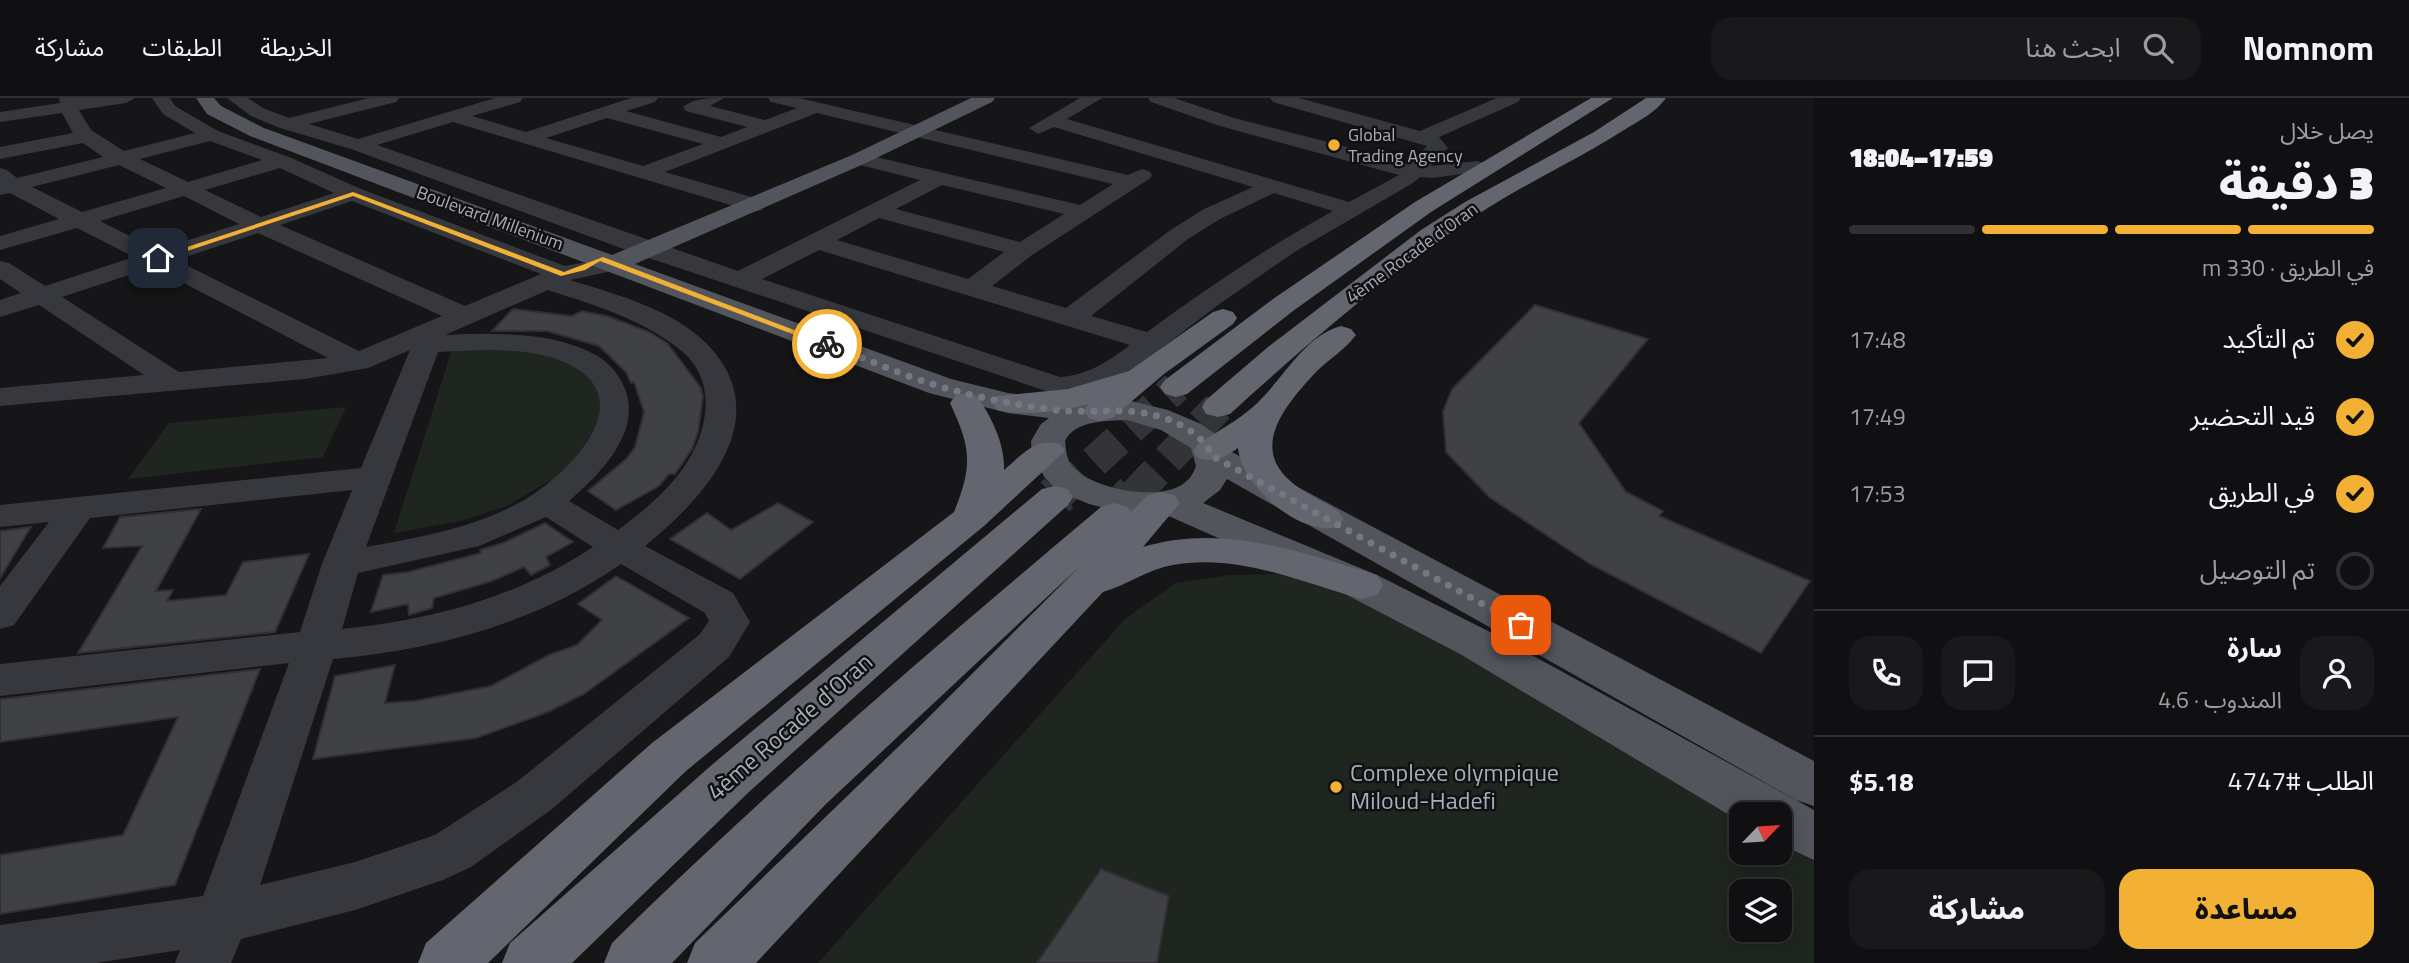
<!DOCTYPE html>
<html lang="ar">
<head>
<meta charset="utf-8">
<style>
  body { margin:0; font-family:"Titillium Web","Noto Sans Arabic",sans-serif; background:#19191b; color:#f1f3f6; direction:rtl; height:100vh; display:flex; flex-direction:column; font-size:26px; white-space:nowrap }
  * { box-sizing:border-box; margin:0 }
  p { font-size:23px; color:#9c9d9f }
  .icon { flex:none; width:38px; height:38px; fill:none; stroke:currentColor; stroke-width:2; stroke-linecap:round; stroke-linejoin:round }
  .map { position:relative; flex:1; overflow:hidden; direction:ltr }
  .side { display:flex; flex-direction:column; background:#101012; width:595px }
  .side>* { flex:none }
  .needle { width:46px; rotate:65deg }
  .controls { position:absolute; left:1729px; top:704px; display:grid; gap:14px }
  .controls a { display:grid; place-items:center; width:63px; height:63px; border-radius:14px; background:#101012; box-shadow:0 4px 18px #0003,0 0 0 2px #303032; font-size:35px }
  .pin { position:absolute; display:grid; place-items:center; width:60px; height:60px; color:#fff; margin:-30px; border-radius:14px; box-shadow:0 4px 10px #0006 }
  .courier { position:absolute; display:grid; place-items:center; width:70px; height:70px; margin:-35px; border:5px solid #f2b134; border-radius:50%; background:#fff; color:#222; box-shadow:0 2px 9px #0007 }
  .head em { font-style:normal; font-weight:800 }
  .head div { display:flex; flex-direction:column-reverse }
  .head { display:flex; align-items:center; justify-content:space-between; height:119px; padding:0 35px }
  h1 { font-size:46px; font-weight:800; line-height:52px }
  .bar { display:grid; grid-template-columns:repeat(4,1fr); gap:10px 7px; align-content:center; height:84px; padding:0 35px }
  .bar i { height:9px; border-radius:5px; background:#303032 }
  .bar .on { background:#f2b134 }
  .bar p { grid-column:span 4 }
  .line { display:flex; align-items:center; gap:18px; padding:0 35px; border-top:2px solid #303032 }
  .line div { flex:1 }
  .round { display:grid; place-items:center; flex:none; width:74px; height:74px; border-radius:21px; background:#19191b }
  ol { padding:0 35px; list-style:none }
  li { display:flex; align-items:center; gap:21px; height:77px }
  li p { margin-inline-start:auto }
  li .icon { padding:7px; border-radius:50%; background:#f2b134; color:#111; stroke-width:4 }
  li:last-child { color:#9c9d9f }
  li i { width:38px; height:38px; border:4px solid #303032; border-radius:50% }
  .cta { display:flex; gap:14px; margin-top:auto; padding:14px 35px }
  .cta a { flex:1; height:80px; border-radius:21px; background:#f2b134; color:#111; font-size:28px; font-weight:800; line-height:80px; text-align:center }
  .cta a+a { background:#19191b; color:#f1f3f6 }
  header { display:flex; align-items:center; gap:42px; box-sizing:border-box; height:98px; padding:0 35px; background:#101012; border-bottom:2px solid #303032 }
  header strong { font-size:33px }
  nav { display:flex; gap:38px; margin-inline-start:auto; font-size:24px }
  .search { width:490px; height:63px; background:#19191b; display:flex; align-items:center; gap:18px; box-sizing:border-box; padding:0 24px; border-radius:21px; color:#9c9d9f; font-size:26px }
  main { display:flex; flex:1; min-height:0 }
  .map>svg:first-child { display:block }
  .green { fill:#1e261f; fill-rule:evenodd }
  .building { fill:#404145; stroke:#303034; stroke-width:2 }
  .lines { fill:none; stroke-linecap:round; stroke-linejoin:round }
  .highway-tunnel-far1 { stroke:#333438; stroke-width:32; stroke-dasharray:32 17; stroke-linecap:butt }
  .highway-tunnel { stroke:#333438; stroke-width:41; stroke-dasharray:41 21; stroke-linecap:butt }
  .minor { fill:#37383d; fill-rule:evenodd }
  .major { fill:#53555c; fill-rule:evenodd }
  .highway { fill:#63666e; fill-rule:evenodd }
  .route { fill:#f2b134 }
  .done { stroke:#757880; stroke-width:7; stroke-dasharray:0 12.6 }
  .poi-dot { fill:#f2b134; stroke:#111113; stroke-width:2.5 }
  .labels { text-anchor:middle; stroke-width:5; stroke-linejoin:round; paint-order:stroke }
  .far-poi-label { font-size:18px; fill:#a8adb8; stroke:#111113; text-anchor:start }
  .far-street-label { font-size:18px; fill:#a8adb8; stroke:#111113 }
  .near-street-label { font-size:24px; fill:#a8adb8; stroke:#111113 }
  .near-poi-label { font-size:24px; fill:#a8adb8; stroke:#111113; text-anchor:start }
</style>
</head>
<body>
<header>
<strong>Nomnom</strong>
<div class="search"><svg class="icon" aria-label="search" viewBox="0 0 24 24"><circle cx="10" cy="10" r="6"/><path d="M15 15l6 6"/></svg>ابحث هنا</div>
<nav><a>الخريطة</a><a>الطبقات</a><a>مشاركة</a></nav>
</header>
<main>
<section class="side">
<div class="head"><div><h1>3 دقيقة</h1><p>يصل خلال</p></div><em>17:59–18:04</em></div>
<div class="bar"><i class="on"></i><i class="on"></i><i class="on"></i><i></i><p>في الطريق · 330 m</p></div>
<ol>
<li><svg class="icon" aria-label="check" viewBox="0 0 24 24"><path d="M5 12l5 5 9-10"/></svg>تم التأكيد<p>17:48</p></li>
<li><svg class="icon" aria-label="check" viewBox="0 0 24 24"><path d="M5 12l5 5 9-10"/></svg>قيد التحضير<p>17:49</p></li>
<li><svg class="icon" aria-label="check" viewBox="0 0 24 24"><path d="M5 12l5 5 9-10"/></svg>في الطريق<p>17:53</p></li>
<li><i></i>تم التوصيل</li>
</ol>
<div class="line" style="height:126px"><a class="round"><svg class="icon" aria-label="person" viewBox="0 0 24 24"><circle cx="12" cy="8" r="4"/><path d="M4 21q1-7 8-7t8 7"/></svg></a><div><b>سارة</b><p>المندوب · 4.6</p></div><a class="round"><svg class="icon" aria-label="chat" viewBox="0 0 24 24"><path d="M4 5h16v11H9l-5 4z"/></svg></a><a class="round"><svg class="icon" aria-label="phone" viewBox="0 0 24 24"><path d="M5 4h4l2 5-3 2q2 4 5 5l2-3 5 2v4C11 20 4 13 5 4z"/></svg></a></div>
<div class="line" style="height:91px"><div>الطلب #4747</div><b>$5.18</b></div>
<div class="cta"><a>مساعدة</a><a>مشاركة</a></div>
</section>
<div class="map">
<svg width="1814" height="865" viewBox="0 0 1814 865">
  <rect width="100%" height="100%" fill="#161618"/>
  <path class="green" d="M454,245L562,257L604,289L597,338L561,376L509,407L461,423L394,435Z
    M346,309L323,359L128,381L169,325Z
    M1292,476L1360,499L1741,716V754H1780V738L1814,759V865H818L1125,521L1176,485L1229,477ZM1741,793H1780V831H1741Z"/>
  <path class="building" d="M1535,207L1648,241L1579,325L1626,394L1663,413L1659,418L1810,483L1761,555L1590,466L1489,399L1446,354L1443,314L1452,291Z
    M513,211L572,218L582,213L607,218L649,234L667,245L701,290L703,299L698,334L692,351L675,376H669L659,388L616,412L588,393L626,361L635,349L644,314L634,284L631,285L626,274L599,248L547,233H492Z
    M778,405L813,424L740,481L670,441L707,415L731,432Z
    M201,411L156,493L173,492L167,503L226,497L243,464L309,456L275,534L78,555L142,448L103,450L120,419Z
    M545,425L573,444L546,459L550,467L531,477L524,469L492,483L434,500L432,510L409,517L408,506L371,514L383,477L408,474L481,455L480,452L503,445Z
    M31,429L0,480V433Z
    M616,478L689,520L584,596L548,614L476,640L313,661L335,578L395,567L385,605L415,603L491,588L549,557L577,547L602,522L578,506Z
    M260,571L175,787L0,816V757L123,737L178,619L0,644V601Z
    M1101,771L1169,798L1157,865H1037Z"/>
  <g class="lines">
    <path class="highway-tunnel-far1" d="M1058,397L1176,289
      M1134,397L1218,309"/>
    <path class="highway-tunnel" d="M1055,399L1059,395
      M1114,417L1135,395"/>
    <path class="minor" d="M59,0H135L126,5L79,12L91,32L124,53L195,35L163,16L152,0H170L175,8L218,33L289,59L361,91L565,168L613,159L622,161L625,166L622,171L570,182C615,196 671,211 705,244C779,317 707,398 645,448L733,495L750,524L729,559L552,711L471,769L443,782L355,812L241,841L231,865H175L180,852L96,865H0V827L203,798L289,565L0,598V566L300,534L322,466L352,392L90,420L14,527L0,531V488L49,424L0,429V407L361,370L410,252L368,270L305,281L0,308V290L144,277L39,207L0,219V202L21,195L0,181V163L9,165L45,188L134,159L77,130L0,152V138L59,121L10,95L0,97V70L7,72L17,80L103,59L83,45L0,61V49L73,35L62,15L0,24V14L60,5ZM210,43L262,62L188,84L140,61ZM119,67L166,90L82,114L32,89ZM280,70L334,95L261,119L205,92ZM184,98L239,126L157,152L100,123ZM352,103L541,176L465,208L280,127ZM258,135L442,218L359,253L176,162ZM153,169L328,260L179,274L62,199ZM548,192C594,207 645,222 683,254C701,270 708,292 705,316C698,368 658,402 618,432L569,403C604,373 648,327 620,281C614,270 605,262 594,256C550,233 492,235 445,237ZM438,254C480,252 536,247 574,269C640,307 564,379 524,402C475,430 421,439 366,449ZM546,419L593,449C518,499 432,522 342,531L358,475L479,448ZM621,466L705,515L709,523L699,537L518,683L435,737L355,764L260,787L333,561C434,552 537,525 621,466Z
      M227,0H248L263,10L289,20L369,0H399L396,4L309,26L358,41L495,0H523L520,4L472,18L526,34L631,0H658L655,4L626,13L721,39L747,29L686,13L683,9C694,0 709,0 724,0L710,8L765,22L797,10L771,4L768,0H799L1128,77L1142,71L1149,73L1152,77L1149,81L1032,157L992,188L1066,210L1172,131L1204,111L1253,89L1054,29L1038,36L1029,30L1080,0H1102L1067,21L1349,104L1399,77L1220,28L1151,4L1148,0H1174L1234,20L1410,65L1427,48L1273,4L1270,0H1299L1420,33L1497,0H1521L1518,4L1439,39L1448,50L1431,68L1477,63L1484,65L1487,69L1484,73L1432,80L1420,79L1413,85L1296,153L1218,207L1129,275L1098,292L1058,297L640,157L351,51L280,30L251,18ZM817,15L1113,86L1080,107L859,55L852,57L849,61L852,65L920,82L738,173L377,47L453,24L754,114L762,112L765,107L762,102L665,74ZM607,20L703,46L643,68L546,40ZM942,87L1064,116L1020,144L896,111ZM1274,95L1333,113C1268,149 1207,190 1147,234L1091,218L1188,141L1220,121ZM879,120L1004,154L968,181L837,142ZM819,152L1130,247C1107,264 1088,277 1060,279L762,181Z"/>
    <path class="major" d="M196,0H214L221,8L264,30L612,157L852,57L971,0H995L992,4L866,65L635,166L951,281L1008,295L1091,306L1127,302L1168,312L1201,326L1215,336L1228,352L1814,663V708L1796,702L1227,381L1220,392L1203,405L1377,477L1490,534L1814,712V762L1780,746V716H1741V724L1460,556L1347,497L1164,416L1121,414L1089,406L1058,393L1045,380L1032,356L1031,343L1041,326L1049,320L1008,315L929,295L250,38L207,16ZM1127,322L1161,332L1191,350L1196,368C1193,376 1190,381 1183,386C1158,404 1087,391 1070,365C1066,358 1066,350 1065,343C1075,322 1107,323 1127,322Z"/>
    <path class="highway" d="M1591,0H1613L1431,114L1293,213L1187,296L1176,299L1165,296L1160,289L1165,282L1273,201L1415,104Z
      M1646,0H1666C1656,14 1639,23 1624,32C1577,62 1524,86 1477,117C1389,175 1308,245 1230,316L1218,319L1206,316L1202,309L1206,302L1268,249L1421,132L1465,104L1594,34Z
      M1223,211L1233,214L1237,220L1233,226L1164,276L1112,320L1100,323L1088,320L1084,313L1088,306C1060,313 1025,319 997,312L992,305L997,298L1068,291L1129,273L1213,214Z
      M1341,228L1351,231L1356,237C1345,252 1329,261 1316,274C1294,298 1255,339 1281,373C1294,391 1319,401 1338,413L1344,421L1338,429C1300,439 1242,388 1238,350C1224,360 1215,365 1198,360L1193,353L1198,346C1216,334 1237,323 1253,309C1281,285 1303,238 1341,228Z
      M966,295L977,298C992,320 1005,346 1004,372C1022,357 1035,339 1060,346L1065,353L984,428L686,673L488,865H418L426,845L652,645L954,414C973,367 971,350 950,305L955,298Z
      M1055,388L1068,391L1073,399L1068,407L750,693L572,865H502L510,845L714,665L1042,391Z
      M1161,394L1174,397L1180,405L1143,449C1223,425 1300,454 1377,477L1383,487L1377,497L1362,501C1301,484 1238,455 1173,467C1148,471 1127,487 1103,494L756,865H687L695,845L924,624L1079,469L826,706L672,865H604L612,845C768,691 933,550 1101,409L1114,405L1127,409L1131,414L1148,397Z"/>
  </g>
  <path class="route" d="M353,94L564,174L603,159L831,246L824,248L600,163L585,172L561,178L353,98L160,162L154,160Z"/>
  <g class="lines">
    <path class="done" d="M827,246C865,260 903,278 942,289C976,299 1011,306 1047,311C1082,317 1118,308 1153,317C1176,322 1203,336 1212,358L1521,527"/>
  </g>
  <g class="poi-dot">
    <circle cx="1334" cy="47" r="7"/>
    <circle cx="1336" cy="689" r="7"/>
  </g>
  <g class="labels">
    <g class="far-poi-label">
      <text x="1348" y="43">Global<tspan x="1348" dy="21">Trading Agency</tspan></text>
    </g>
    <g class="far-street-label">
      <text transform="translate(490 120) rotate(20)" y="6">Boulevard Millenium</text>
      <text transform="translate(1412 155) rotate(-36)" y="6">4ème Rocade d'Oran</text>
    </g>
    <g class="near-street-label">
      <text transform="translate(790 629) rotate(-41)" y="8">4ème Rocade d'Oran</text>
    </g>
    <g class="near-poi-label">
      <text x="1350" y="683">Complexe olympique<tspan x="1350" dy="28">Miloud-Hadefi</tspan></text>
    </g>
  </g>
</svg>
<div class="controls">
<a><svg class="needle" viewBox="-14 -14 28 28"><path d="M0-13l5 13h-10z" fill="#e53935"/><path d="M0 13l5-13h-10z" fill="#9c9d9f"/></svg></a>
<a><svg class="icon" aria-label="layers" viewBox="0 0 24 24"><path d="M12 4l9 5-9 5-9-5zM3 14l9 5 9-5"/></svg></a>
</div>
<div class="pin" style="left:1521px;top:527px;background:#ea580c"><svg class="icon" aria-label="bag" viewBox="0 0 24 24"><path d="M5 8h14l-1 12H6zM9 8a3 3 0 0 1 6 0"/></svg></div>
<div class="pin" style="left:158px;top:160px;background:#1f2937"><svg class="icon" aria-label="home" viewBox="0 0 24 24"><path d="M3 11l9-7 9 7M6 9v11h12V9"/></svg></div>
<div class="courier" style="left:827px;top:246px"><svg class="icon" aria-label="bike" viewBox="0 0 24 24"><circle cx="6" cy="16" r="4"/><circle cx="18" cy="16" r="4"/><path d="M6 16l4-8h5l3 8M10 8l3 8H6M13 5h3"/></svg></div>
</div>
</main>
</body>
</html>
